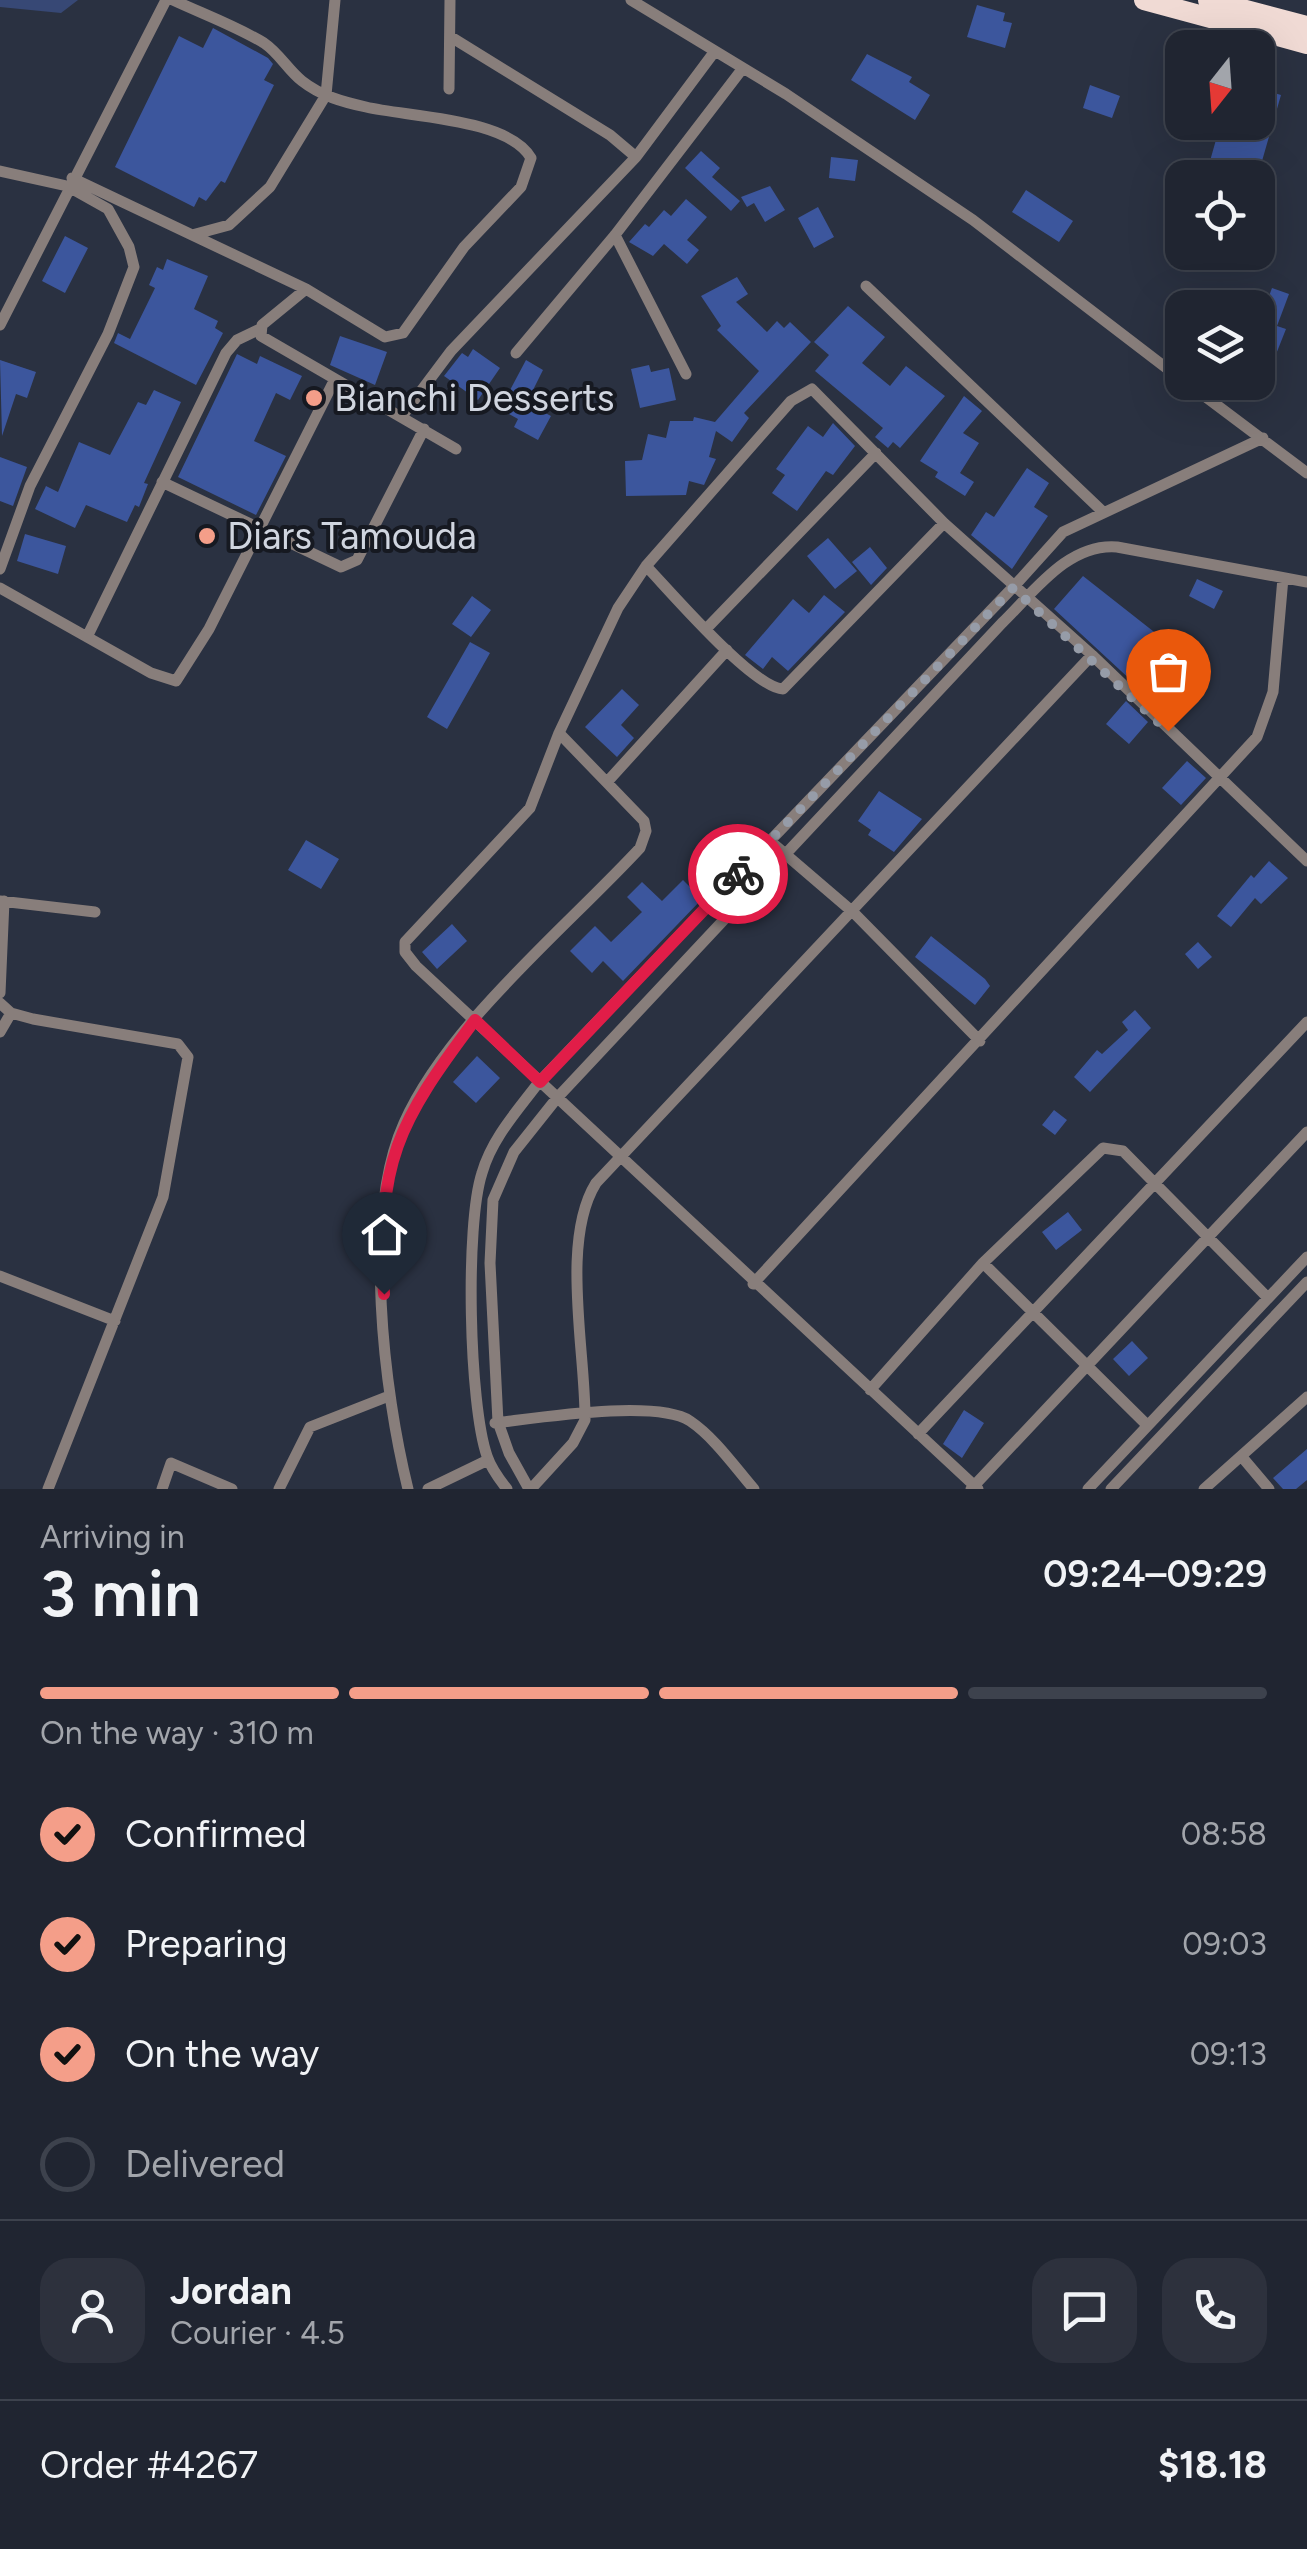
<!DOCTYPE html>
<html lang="en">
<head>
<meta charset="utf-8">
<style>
  body { margin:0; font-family:Figtree,sans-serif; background:#2d313d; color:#f1f3f6; height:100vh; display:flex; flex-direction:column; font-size:38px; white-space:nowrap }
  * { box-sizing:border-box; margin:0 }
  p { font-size:32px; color:#a2a5ab }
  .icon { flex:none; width:55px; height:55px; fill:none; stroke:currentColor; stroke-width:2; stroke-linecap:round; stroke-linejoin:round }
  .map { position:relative; height:1489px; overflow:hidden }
  .drawer { display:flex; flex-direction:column; background:#202531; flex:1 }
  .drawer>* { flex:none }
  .needle { width:65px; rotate:197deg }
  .controls { position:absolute; left:1165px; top:30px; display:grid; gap:20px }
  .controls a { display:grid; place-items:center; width:110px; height:110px; border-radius:20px; background:#202531; box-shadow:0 10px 40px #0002,0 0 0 2px #3d424d; font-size:50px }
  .pin { position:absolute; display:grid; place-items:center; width:85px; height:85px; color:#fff; margin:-102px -42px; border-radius:50% 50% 50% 0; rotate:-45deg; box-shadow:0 0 10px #0007 }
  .pin .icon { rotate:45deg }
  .courier { position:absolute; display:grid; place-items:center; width:100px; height:100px; margin:-50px; border:8px solid #e11d48; border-radius:50%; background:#fff; color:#222; box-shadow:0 2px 12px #0007 }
  .headline em { font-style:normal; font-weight:600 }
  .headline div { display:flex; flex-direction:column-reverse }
  .headline { display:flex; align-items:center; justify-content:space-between; height:170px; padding:0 40px }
  h1 { font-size:65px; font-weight:600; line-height:75px }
  .bar { display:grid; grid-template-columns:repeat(4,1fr); gap:15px 10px; align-content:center; height:120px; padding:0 40px }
  .bar i { height:12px; border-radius:8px; background:#3d424d }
  .bar .on { background:#f49e89 }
  .bar p { grid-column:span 4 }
  .line { display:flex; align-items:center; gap:25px; padding:0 40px; border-top:2px solid #3d424d }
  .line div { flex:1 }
  .round { display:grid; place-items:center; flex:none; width:105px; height:105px; border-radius:30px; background:#2d313d }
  ol { padding:0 40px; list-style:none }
  li { display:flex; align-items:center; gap:30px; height:110px }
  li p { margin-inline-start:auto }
  li .icon { padding:10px; border-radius:50%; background:#f49e89; color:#111; stroke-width:4 }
  li:last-child { color:#a2a5ab }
  li i { width:55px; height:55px; border:5px solid #3d424d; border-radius:50% }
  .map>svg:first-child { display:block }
  .green { fill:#374875 }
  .building { fill:#3c569d }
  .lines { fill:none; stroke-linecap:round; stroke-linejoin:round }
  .minor { stroke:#887e7b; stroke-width:11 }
  .trunk { stroke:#f0dad4; stroke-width:20 }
  .done { stroke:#969ca8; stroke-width:10; stroke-dasharray:0 18 }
  .route { stroke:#e11d48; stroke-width:12 }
  .poi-dot { fill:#f49e89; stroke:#161921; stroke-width:4 }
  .labels { text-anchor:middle; stroke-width:8; stroke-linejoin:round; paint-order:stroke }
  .poi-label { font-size:38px; fill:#d0d5df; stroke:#161921; text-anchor:start }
</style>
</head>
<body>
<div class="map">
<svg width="1307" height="1489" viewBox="0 0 1307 1489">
  <rect width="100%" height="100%" fill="#2a3141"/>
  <path class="green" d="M0,0H78L61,13L0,7Z"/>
  <path class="building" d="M977,5L1005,13L1003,21L1012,23L1005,48L967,37Z
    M213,28L268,58L273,64L264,80L274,85L225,183L221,181L206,201L199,197L194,207L115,167L179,36L203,48Z
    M867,54L912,77L909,82L930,95L915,120L851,80Z
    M1090,85L1120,96L1112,118L1083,108Z
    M1258,88L1281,95L1258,175L1210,161L1221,122H1258Z
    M701,151L720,168L712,177L740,201L731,211L685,168Z
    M831,157L858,160L855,181L829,178Z
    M770,186L785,210L765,222L754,203L747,207L741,197Z
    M1026,190L1073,221L1059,242L1012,212Z
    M686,199L707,217L687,240L699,250L687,264L664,244L653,256L629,242L645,224L649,227L664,210L671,216Z
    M818,207L834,237L814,248L798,218Z
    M65,236L88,248L65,293L42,281Z
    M167,259L208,276L194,309L218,321L215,328L223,333L196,385L114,343L118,333L130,339L155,288L149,285L157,267L163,270Z
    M737,277L748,294L736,302L767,332L777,321L784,328L790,322L811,342L744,413L749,418L732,442L716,431L709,457L716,459L704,485L689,481L686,495L626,496L625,461L642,460L648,434L666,438L670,421H693L694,417L715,422L759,371L717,330L721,326L701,296Z
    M1272,288L1289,294L1277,326L1286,329L1258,400V326Z
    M848,306L885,337L862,363L890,386L906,366L945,396L900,448L893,442L888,448L875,437L883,428L815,371L829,355L814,342Z
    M340,336L387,352L375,385L330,365Z
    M473,349L500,368L478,400L444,376L462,353L468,357Z
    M237,354L257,364L260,356L302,376L290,400L276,393L254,441L286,456L256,515L178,477Z
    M0,360L36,372L27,398L16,394L2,436Z
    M526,360L543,370L527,402L509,392Z
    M649,365L651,372L669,368L676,400L640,408L631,369Z
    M154,390L181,402L144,483L148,484L139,507L135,505L127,522L86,505L75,528L35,509L46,486L58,492L79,442L110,455L138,402L146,405Z
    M964,396L982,411L963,433L979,443L960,473L974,482L965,496L935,477L938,472L920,461Z
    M517,398L551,416L538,440L514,427L518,419L509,414Z
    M833,423L855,446L833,475L826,471L797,511L772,493L785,475L776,469L808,426L823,437Z
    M0,457L27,467L13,506L0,501Z
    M1027,468L1049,483L1034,507L1048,516L1012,569L971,535L986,512L994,517Z
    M25,534L66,546L58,574L17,561Z
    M828,538L857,571L835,589L807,556Z
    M870,547L887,568L871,585L852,562Z
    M1083,576L1158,635L1161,631L1183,649L1189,643L1205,657L1180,686L1187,693L1171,712L1161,708L1054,609Z
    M1197,579L1223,591L1214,609L1189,596Z
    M824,595L845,612L788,671L772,657L763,669L745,655L793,599L809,613Z
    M472,596L491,610L471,637L452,624Z
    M470,642L490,653L447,729L427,717Z
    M622,689L639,705L621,725L634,738L617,757L585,727Z
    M1126,701L1148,722L1129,744L1106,724Z
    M1187,761L1206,778L1181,805L1162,788Z
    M879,791L922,819L894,852L868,835L871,830L858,821Z
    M306,840L339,859L321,889L288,870Z
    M1269,861L1288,878L1261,904L1255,898L1231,927L1217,916L1251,875L1254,878Z
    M683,880L702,899L623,981L603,961L592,973L570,951L595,926L611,942L642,912L627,897L642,882L662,901Z
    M452,924L467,941L437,969L422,952Z
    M931,936L985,979L990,986L975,1005L915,957Z
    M1198,942L1212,957L1198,969L1185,954Z
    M1135,1010L1151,1028L1090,1092L1074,1077L1097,1050L1102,1054L1128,1030L1122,1022Z
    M477,1056L500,1078L476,1103L453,1082Z
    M1054,1110L1067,1120L1055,1135L1042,1125Z
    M1068,1212L1082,1230L1056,1250L1042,1232Z
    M1132,1341L1148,1358L1129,1376L1113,1359Z
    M964,1410L984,1423L962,1458L943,1444Z
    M1307,1449V1480L1296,1489H1283L1273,1478Z"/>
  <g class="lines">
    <path class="minor" d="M631,0L786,94L973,220L1182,380
      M449,89L450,0
      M636,157L715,51
      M0,171L67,186L108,209L129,247L134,267L108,334L30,486L0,569
      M72,178L306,289L385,337L403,333L464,247L521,187L531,158C508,118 408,117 366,107C343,102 321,96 302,81C288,70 279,53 264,43C236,26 203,14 173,0
      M192,235L229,225L270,187L326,95L335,0
      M615,235L686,374
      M866,286L1102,511
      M306,289L262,325L261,336L456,449
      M0,325L166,0
      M516,353L615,235L743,68
      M1186,382L1307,473
      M403,415L451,351L636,157L610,135L451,37
      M162,482L341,567L357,560L424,429
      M646,566C670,591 753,688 783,689L944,523
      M0,588L151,673L176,681L209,629L335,379
      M706,629L876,453
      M87,637L226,353L237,340L260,329
      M608,781L727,650
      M770,841L854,913L980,1041
      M0,901L95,912
      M0,993L4,901
      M0,1003L11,1013L33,1019L178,1044L188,1057L163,1197L48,1489
      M0,1032L11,1013
      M983,1263L1147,1425
      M0,1276L115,1321
      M753,1284L1257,737L1273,692L1283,578
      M870,1390L983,1263L1103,1148L1123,1151L1268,1298
      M495,1423C538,1418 656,1399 690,1421C714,1437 735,1467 754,1489
      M918,1434L1307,1022
      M1242,1457L1269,1489
      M162,1489L171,1463L232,1489
      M279,1489L310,1427L389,1396
      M408,1489C384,1392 362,1216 404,1123C448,1024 566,928 640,848L646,831L644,821L559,733
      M428,1489L488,1460
      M507,1489C499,1479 491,1468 487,1456C469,1404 465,1225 482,1173C492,1138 518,1110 539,1082L1017,583L1063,532L1263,438
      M529,1489L509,1453L498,1422L490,1263L493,1200L514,1152L557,1098L1002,623C1034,592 1068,543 1117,547L1307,582
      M531,1489L573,1443L585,1420C586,1354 560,1241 596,1183L1092,655
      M971,1489L1307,1132
      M978,1489L416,966L405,952V942L530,808L559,733L618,608L646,566L791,401L812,389L944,523L1092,655L1307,861
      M1088,1489L1307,1257
      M1111,1489L1307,1282
      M1204,1489L1307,1397"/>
    <path class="trunk" d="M1144,0L1307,44
      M1208,0L1307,26"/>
  </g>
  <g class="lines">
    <path class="done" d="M738,874L1013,588L1168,731"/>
    <path class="route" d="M384,1294C377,1161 397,1124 475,1020L540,1082L738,874"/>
  </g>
  <g class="poi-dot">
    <circle cx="314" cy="398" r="10"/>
    <circle cx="207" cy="536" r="10"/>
  </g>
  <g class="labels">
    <g class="poi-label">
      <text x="334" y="411">Bianchi Desserts</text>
      <text x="227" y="549">Diars Tamouda</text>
    </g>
  </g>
</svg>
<div class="controls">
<a><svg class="needle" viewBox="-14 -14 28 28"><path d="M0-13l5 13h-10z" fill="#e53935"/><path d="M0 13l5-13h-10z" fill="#a2a5ab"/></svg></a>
<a><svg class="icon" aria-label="locate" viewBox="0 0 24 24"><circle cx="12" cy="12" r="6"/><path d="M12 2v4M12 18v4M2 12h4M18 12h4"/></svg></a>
<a><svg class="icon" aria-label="layers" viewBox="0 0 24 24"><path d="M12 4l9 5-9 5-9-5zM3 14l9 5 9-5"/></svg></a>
</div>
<div class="pin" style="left:1168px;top:731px;background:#ea580c"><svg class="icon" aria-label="bag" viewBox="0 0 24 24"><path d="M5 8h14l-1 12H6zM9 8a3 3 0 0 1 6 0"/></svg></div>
<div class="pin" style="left:384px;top:1294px;background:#1f2937"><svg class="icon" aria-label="home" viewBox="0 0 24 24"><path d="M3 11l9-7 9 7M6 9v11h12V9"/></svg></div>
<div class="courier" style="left:738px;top:874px"><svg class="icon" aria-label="bike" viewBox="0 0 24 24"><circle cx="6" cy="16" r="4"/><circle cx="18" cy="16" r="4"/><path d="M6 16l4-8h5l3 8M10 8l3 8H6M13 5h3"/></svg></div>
</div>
<section class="drawer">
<div class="headline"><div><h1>3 min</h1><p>Arriving in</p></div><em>09:24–09:29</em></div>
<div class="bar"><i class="on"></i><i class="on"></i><i class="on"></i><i></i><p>On the way · 310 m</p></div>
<ol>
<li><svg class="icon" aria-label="check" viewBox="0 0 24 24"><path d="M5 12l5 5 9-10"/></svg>Confirmed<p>08:58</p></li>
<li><svg class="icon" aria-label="check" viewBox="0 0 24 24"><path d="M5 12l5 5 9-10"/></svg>Preparing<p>09:03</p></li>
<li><svg class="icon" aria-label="check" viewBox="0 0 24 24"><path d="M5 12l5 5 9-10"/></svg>On the way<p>09:13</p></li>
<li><i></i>Delivered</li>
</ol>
<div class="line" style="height:180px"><a class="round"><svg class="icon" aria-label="person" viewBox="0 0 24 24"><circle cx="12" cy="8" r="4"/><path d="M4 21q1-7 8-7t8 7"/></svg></a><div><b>Jordan</b><p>Courier · 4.5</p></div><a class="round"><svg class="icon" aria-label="chat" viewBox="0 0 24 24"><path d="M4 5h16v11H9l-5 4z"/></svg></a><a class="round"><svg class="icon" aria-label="phone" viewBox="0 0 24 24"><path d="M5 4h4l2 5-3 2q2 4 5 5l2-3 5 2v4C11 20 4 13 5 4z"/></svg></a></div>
<div class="line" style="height:130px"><div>Order #4267</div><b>$18.18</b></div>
</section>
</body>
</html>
